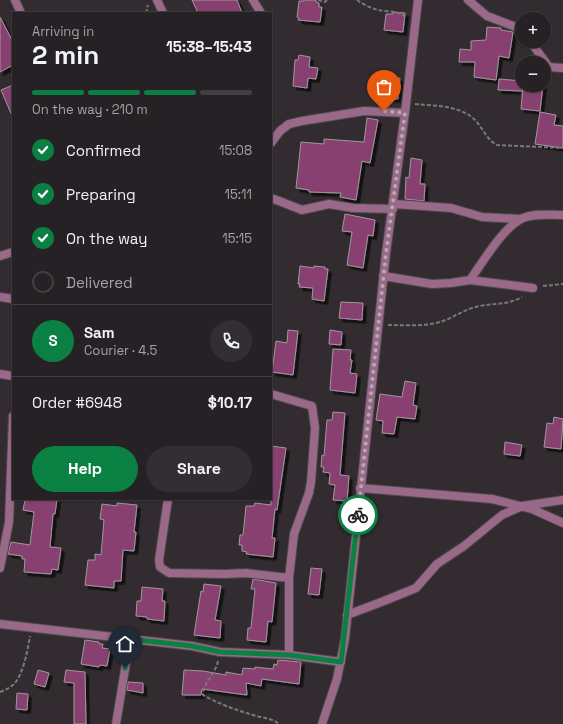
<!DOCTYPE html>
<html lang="en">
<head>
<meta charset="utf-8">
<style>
  body { margin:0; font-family:"Space Grotesk",sans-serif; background:#322e31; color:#f1f3f6; height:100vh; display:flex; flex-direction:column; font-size:15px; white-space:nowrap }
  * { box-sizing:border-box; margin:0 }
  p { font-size:13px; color:#a4a3a6 }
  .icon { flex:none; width:22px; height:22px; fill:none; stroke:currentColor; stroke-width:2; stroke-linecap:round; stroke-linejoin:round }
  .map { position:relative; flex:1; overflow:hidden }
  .details { position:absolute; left:12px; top:12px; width:260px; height:488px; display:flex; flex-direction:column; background:#262124; border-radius:0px; box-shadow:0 1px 3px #0004,0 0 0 1px #423e41 }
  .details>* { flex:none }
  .buttons { position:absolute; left:515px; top:12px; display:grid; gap:8px }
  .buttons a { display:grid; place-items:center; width:36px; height:36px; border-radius:50%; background:#262124; box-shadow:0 1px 3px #0004,0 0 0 1px #423e41; font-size:20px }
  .pin { position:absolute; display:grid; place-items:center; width:34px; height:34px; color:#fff; margin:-41px -17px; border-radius:50% 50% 50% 0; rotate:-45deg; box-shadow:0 0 4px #0007 }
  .pin .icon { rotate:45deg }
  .courier { position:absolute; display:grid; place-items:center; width:40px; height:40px; margin:-20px; border:3px solid #0b8043; border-radius:50%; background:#fff; color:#222; box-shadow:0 1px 5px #0007 }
  .head em { font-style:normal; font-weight:700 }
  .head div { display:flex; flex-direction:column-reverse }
  .head { display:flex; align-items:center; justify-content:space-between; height:68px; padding:0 20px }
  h1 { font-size:26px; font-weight:700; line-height:30px }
  .bar { display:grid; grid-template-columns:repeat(4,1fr); gap:6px 4px; align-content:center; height:48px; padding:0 20px }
  .bar i { height:5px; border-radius:3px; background:#423e41 }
  .bar .current { background:#0b8043 }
  .bar p { grid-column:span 4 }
  .line { display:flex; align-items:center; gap:10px; padding:0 20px; border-top:1px solid #423e41 }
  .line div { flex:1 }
  .round { display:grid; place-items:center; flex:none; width:42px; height:42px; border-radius:21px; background:#322e31 }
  ol { padding:0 20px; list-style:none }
  li { display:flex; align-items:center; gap:12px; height:44px }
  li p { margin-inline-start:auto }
  li .icon { padding:4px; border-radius:50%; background:#0b8043; color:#fff; stroke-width:4 }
  li:last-child { color:#a4a3a6 }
  li i { width:22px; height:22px; border:2px solid #423e41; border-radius:50% }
  .cta { display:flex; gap:8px; margin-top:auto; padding:8px 20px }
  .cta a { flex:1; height:46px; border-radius:24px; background:#0b8043; color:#fff; font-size:16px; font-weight:700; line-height:46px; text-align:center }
  .cta a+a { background:#322e31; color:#f1f3f6 }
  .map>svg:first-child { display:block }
  .building { fill:#874170; stroke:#a0989d; filter:url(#shadow) }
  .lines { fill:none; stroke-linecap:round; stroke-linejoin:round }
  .minor-casing { stroke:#4e484c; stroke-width:10 }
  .path { stroke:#7c777a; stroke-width:2; stroke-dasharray:4 2; stroke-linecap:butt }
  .minor { stroke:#9a6888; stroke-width:8 }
  .done { stroke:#b2adb1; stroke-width:4; stroke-dasharray:0 7.2 }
  .route { stroke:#0b8043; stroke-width:5 }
</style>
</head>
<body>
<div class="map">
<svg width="563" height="724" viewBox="0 0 563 724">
  <defs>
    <filter id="shadow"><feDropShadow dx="3.5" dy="3.5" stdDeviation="0" flood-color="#0009"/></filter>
  </defs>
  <rect width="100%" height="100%" fill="#322c30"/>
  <path class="building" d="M192,0H237L242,13H198Z
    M304,0H316V2L319,3V7H322L320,22L298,20L299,18L297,17L299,1H304Z
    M393,12L405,13L403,32L384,30L386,14H393Z
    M0,17L13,42V65L0,72Z
    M487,27L501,28V30L513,32L509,58L499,56L496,80L474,77L475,62H459L460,49L471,50V41L486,40Z
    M299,55L310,57L309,67L318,68L316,79L308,78L307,88L293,86L295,60H298Z
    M389,78H400L398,99L387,98Z
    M499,79L522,81V91L498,90Z
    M13,85V118L1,90Z
    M523,85H543L540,111L521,109Z
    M540,112L556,115L554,125L563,126V148L535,144Z
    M367,118L378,120L370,163L362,161L356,200L340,197L341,193L309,192V190L296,188L301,142L324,144V139L364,142Z
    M411,158L422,160L420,184H425L424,201L405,199L406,177L409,178Z
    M345,214L375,220L373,236L368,235L363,268L347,265L352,232L342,231Z
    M300,266L314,268V266L325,267V269H328L324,301L312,299L313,288L299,287L300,284H298Z
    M341,302L363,303L362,320L339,318Z
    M288,330L298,331L293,375L272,372L276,341L287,343Z
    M330,330L342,332L341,345L329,344Z
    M333,349L351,350L350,360H352L350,373L357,374L355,393L330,390Z
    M405,381L416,383L413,405L417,406L415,419L397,417L394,434L382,433L383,421L376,420L380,394L402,397Z
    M333,412L345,413L340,475L349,476L347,501L333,500L335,485L329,484L330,473L323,472L324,467H321L322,455L324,456L327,420H332Z
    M554,417L563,419L561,449L544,447L547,423L553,424Z
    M505,442L522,445L520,456L504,454Z
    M271,446L286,448L277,510L275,509L272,538H275L273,557L246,554L247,552L242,551V545H239L240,535H243L246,506H254L255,503L271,505Z
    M29,499H57L55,514H53L50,547L61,548L58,570L52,569L51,574L24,572L25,559H22V556L8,554L11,542L30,545L34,512L23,510L25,500L28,501Z
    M117,503L137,505L134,532H136L134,551L123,550L121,581H114V588L85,585L88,560H95V554L101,555L104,520L100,519L102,504L117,506Z
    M311,568L322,569L319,595L308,594Z
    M253,579L276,583L272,622L268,621L266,642L247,640L248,628H251L255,589H251Z
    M204,584L221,586L215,620L221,621L220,638L194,635L201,591L203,592Z
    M142,587L163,589L162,601H165L164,621L147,619V617L136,616L137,601H141Z
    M85,640L99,642V644H103L102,648L110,649L107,666L100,665L99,667L81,664Z
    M278,660L301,662L299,684L262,679L261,686L246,683L247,695L202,689L201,695H182L184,670L203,671L226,675V672L242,675L243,668L255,669V667L273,669L274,664L277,665Z
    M38,670L49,673L45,687L34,684Z
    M66,670L85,672L86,724H74V683L64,682Z
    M128,682L143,683V693L127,690Z
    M17,693L28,694L27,710L16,709Z"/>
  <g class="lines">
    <defs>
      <path id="minor" d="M15,0L21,13
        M157,0L163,13
        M253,0L261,13
        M468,0L487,16L521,29L522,30
        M530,41L549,67L563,68
        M271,143L280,131L289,124L302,121L364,111L405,113
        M271,200L274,199L302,210L329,204L353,208L393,209
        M394,204L451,208L482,217L521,219
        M0,256L13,252
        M383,276L432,284L451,283L470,280L533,288
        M470,280C483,262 503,227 523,218C535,213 550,215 563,215
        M0,297L13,299
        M0,374L13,376
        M271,394L312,406L315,428L311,482L309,493L294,534L289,578
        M360,488L492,499L532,509L563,523
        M168,499L159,560L160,567L169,573L225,574L246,573L289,578V655
        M0,568L9,522L13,416
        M347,615L384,601L416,588L437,564L464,546L502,515L522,506L563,500
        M0,624L192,646L220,652L289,655L341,662
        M116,724L130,639
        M322,724L337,679L345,639L386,253L405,113L418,0"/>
    </defs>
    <use href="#minor" class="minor-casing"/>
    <path class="path" d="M318,0L325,2L327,0
      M357,0C363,4 370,8 378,10C387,12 398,10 406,17
      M146,13L148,5
      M415,104C434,106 460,105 475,120C482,127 487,140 497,145L563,148
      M543,286L563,284
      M388,325C406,325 426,327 443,321C456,316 467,308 480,306C495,303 508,305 522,297
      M218,661C216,673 203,683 203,695C219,704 236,710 253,715C262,718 272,718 279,724
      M0,692C5,690 10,688 14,684C23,675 28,649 30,636"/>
    <use href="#minor" class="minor"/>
  </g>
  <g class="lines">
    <path class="done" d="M358,515L386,253L405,113L384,111"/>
    <path class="route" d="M125,668L130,639L192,646L220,652L289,655L341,662L358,515"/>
  </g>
</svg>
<div class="buttons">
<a>+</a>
<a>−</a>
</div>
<div class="pin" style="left:384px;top:111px;background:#ea580c"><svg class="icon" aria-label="bag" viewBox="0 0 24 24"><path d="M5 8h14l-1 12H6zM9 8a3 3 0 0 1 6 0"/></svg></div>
<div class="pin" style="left:125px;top:668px;background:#1f2937"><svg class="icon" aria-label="home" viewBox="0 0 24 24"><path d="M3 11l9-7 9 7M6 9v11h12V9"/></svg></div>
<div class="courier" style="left:358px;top:515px"><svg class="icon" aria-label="bike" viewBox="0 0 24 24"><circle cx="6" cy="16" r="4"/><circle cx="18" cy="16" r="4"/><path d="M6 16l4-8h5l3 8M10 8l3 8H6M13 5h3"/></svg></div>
<section class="details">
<div class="head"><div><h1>2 min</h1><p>Arriving in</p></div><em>15:38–15:43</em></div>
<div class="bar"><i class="current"></i><i class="current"></i><i class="current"></i><i></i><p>On the way · 210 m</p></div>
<ol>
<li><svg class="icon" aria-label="check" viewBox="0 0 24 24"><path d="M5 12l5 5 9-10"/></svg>Confirmed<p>15:08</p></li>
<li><svg class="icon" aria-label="check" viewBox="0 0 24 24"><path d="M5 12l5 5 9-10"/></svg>Preparing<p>15:11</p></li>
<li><svg class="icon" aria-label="check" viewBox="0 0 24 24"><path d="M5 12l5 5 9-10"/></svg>On the way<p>15:15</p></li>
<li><i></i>Delivered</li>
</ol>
<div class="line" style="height:72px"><b class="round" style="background:#0b8043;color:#fff">S</b><div><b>Sam</b><p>Courier · 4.5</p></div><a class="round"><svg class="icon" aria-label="phone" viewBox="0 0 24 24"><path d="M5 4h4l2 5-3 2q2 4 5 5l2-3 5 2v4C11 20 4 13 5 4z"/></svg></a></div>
<div class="line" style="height:52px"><div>Order #6948</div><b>$10.17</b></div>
<div class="cta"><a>Help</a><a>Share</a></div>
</section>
</div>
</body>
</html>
